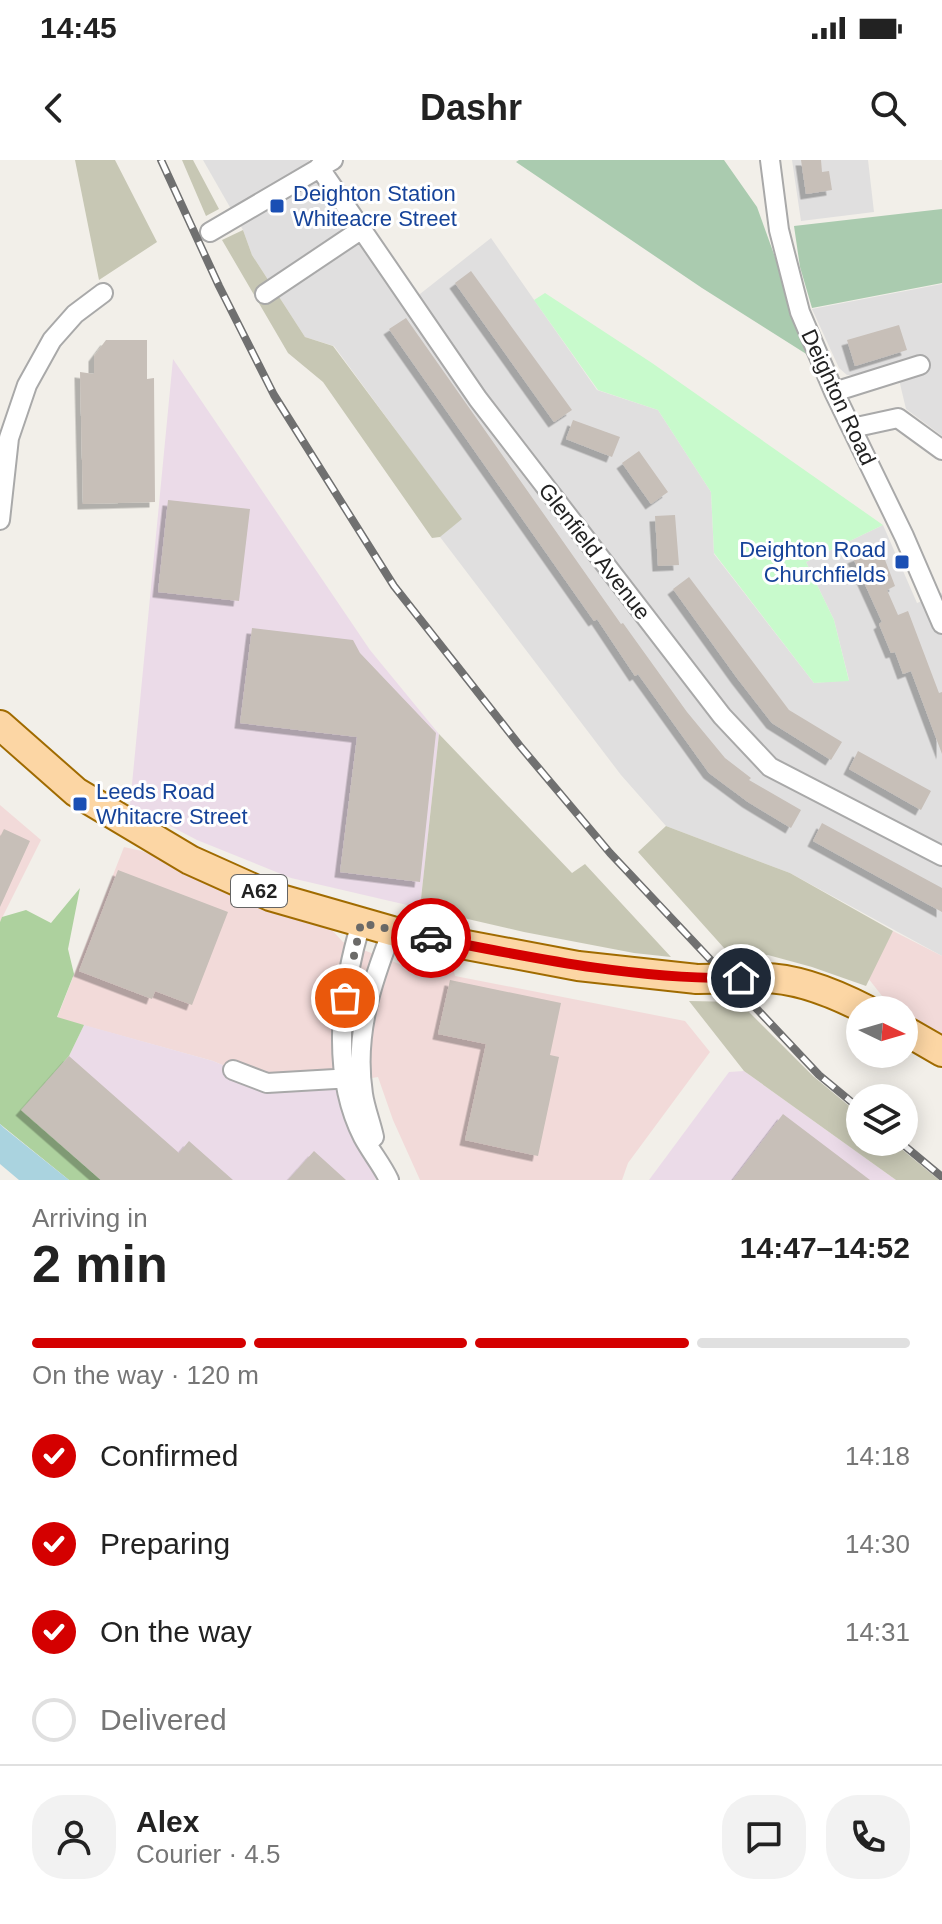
<!DOCTYPE html>
<html lang="en">
<head>
<meta charset="utf-8">
<style>
  body { margin:0; font-family:Arial,sans-serif; background:#f2f2f2; color:#222; height:100vh; display:flex; flex-direction:column; font-size:30px; white-space:nowrap }
  * { box-sizing:border-box; margin:0 }
  p { font-size:26px; color:#767676 }
  .icon { flex:none; width:44px; height:44px; fill:none; stroke:currentColor; stroke-width:2; stroke-linecap:round; stroke-linejoin:round }
  .map { position:relative; height:1020px; overflow:hidden }
  .panel { display:flex; flex-direction:column; background:#fff; flex:1 }
  .panel>* { flex:none }
  .needle { width:52px; rotate:95deg }
  .controls { position:absolute; left:846px; top:836px; display:grid; gap:16px }
  .controls a { display:grid; place-items:center; width:72px; height:72px; border-radius:50%; background:#fff; box-shadow:0 4px 20px #0003; font-size:40px }
  .pin { position:absolute; display:grid; place-items:center; width:68px; height:68px; color:#fff; margin:-34px; border:4px solid #fff; border-radius:50%; box-shadow:0 2px 8px #0007 }
  .courier { position:absolute; display:grid; place-items:center; width:80px; height:80px; margin:-40px; border:6px solid #d40000; border-radius:50%; background:#fff; color:#222; box-shadow:0 2px 10px #0007 }
  .summary em { font-style:normal; font-weight:600 }
  .summary div { display:flex; flex-direction:column-reverse }
  .summary { display:flex; align-items:center; justify-content:space-between; height:136px; padding:0 32px }
  h1 { font-size:52px; font-weight:600; line-height:60px }
  .bar { display:grid; grid-template-columns:repeat(4,1fr); gap:12px 8px; align-content:center; height:96px; padding:0 32px }
  .bar i { height:10px; border-radius:6px; background:#e0e0e0 }
  .bar .on { background:#d40000 }
  .bar p { grid-column:span 4 }
  .line { display:flex; align-items:center; gap:20px; padding:0 32px; border-top:2px solid #e0e0e0 }
  .line div { flex:1 }
  .round { display:grid; place-items:center; flex:none; width:84px; height:84px; border-radius:32px; background:#f2f2f2 }
  ol { padding:0 32px; list-style:none }
  li { display:flex; align-items:center; gap:24px; height:88px }
  li p { margin-inline-start:auto }
  li .icon { padding:8px; border-radius:50%; background:#d40000; color:#fff; stroke-width:4 }
  li:last-child { color:#767676 }
  li i { width:44px; height:44px; border:4px solid #e0e0e0; border-radius:50% }
  .status { display:flex; justify-content:space-between; align-items:center; height:56px; padding:0 40px; background:#fff; direction:ltr }
  .status svg { height:22px; fill:currentColor }
  header { display:flex; justify-content:space-between; align-items:center; height:104px; padding:0 32px; background:#fff; font-size:36px; font-weight:600 }
  .map>svg:first-child { display:block }
  .residential { fill:#e0dfdf }
  .commercial { fill:#f2dad9 }
  .industrial { fill:#ebdbe8 }
  .construction { fill:#c7c7b4 }
  .forest { fill:#add19e }
  .cemetery { fill:#aacbaf }
  .park { fill:#c8facc }
  .water { fill:#aad3df }
  .building { fill:#c7bfb8; filter:url(#shadow) }
  .lines { fill:none; stroke-linecap:round; stroke-linejoin:round }
  .minor-casing { stroke:#a9a9a9; stroke-width:22 }
  .primary-casing { stroke:#a06b00; stroke-width:32 }
  .minor { stroke:#fff; stroke-width:18 }
  .primary { stroke:#fcd6a4; stroke-width:28 }
  .rail-casing { stroke:#707070; stroke-width:8 }
  .rail { stroke:#fff; stroke-width:5; stroke-dasharray:15; stroke-linecap:butt }
  .primary-bridge-casing { stroke:#a06b00; stroke-width:32; stroke-linecap:butt }
  .primary-bridge { stroke:#fcd6a4; stroke-width:28 }
  .done { stroke:#6b6a68; stroke-width:8; stroke-dasharray:0 14.4 }
  .route { stroke:#d40000; stroke-width:10 }
  .transit-dot { fill:#1a4fb4; stroke:#fff; stroke-width:3 }
  .labels { text-anchor:middle; stroke-width:6; stroke-linejoin:round; paint-order:stroke }
  .shield { fill:#fff; stroke:#646464; stroke-width:2 }
  .shield-label { font-size:20px; font-weight:bold; fill:#222 }
  .transit-label { font-size:22px; fill:#164399; stroke:#fff; text-anchor:start }
  .street-label { font-size:22px; fill:#222; stroke:#fff }
</style>
</head>
<body>
<div class="status"><b>14:45</b><svg viewBox="0 0 49 12"><path d="M0 12V9h3v3zM5 12V6h3v6zM10 12V3h3v9zM15 12V0h3v12zM26 1h20v11H26zM47 4h2v5h-2z"/></svg></div>
<header><svg class="icon" aria-label="back" viewBox="0 0 24 24"><path d="M15 5l-7 7 7 7"/></svg>Dashr<svg class="icon" aria-label="search" viewBox="0 0 24 24"><circle cx="10" cy="10" r="6"/><path d="M15 15l6 6"/></svg></header>
<div class="map">
<svg width="942" height="1020" viewBox="0 0 942 1020">
  <defs>
    <filter id="shadow"><feDropShadow dx="-5.5" dy="5.5" stdDeviation="0" flood-color="#0004"/></filter>
  </defs>
  <rect width="100%" height="100%" fill="#f2efe9"/>
  <path class="residential" d="M203,0H309L406,145L491,78L597,230L658,250L711,332L714,394L814,523L849,520L834,460L806,402L883,365L917,443L942,433V796L790,713L666,666L621,615L440,377L461,359L334,186L305,177L252,95L243,70Z
    M792,0H868L874,52L801,61Z
    M942,124V276L906,249L896,207L855,215H847L839,208L812,149Z"/>
  <path class="commercial" d="M0,645L41,680L0,762Z
    M124,687L142,691L329,767L343,782L402,805L419,801L434,804L453,808L455,816L685,861L710,892L628,1003L622,1020H420L393,960L378,917L340,923L269,925L213,901L57,858Z
    M893,771L942,796V880L904,857V850H893L868,818Z"/>
  <path class="industrial" d="M173,199L370,490L439,574L420,748L291,718L197,680L130,645Z
    M84,865L213,901L269,925L340,923L376,1020H101L21,950L69,896Z
    M744,911L896,1020H649L729,912Z"/>
  <path class="construction" d="M75,0H115L157,82L99,120Z
    M182,0H193L219,49L206,56Z
    M243,70L252,95L305,177L333,186L462,359L440,377L432,378L323,222L288,193L222,80Z
    M439,574L572,713L585,704L671,797L634,793L524,772L420,748Z
    M666,666L790,713L893,771L866,826L812,807L768,795L733,798L638,692Z
    M689,841L739,842L813,916L860,955V982H893L939,1020H896L744,911Z"/>
  <path class="forest" d="M80,728L68,789L74,814L57,857L84,865L69,896L22,950L101,1020H69L0,964V762L2,757L26,750L51,763Z"/>
  <path class="cemetery" d="M519,0H724L757,47L811,197L702,128L516,2Z
    M942,49V123L812,148L800,107L794,66Z"/>
  <path class="park" d="M545,133L652,203L883,365L806,402L834,460L849,521L814,523L714,393L711,332L658,250L598,230L534,140Z"/>
  <path class="water" d="M0,964L4,968L69,1020H19L0,1004Z"/>
  <path class="building" d="M801,0H821L822,12L829,11L832,30L806,34Z
    M471,111L572,250L554,262L455,123Z
    M406,158L621,464L623,463L687,552L725,598L751,618L749,620L801,650L791,668L748,642L709,613L638,514L635,516L597,459L594,461L389,169Z
    M899,165L907,190L855,206L847,180Z
    M106,180H147V219L154,218L155,342L83,344L80,212L94,214V196Z
    M573,260L620,277L612,297L566,279Z
    M639,291L668,332L651,344L622,303Z
    M168,340L250,349L239,441L158,432Z
    M675,355L679,405L658,406L655,356Z
    M872,390L874,396L882,392L895,426L887,430L898,455L908,451L939,533L942,532V594L911,511L903,514L895,492L891,493L879,464L882,462L853,398Z
    M689,417L789,550L842,582L831,600L772,563L737,518L673,429Z
    M252,468L353,480L360,493L436,573L420,722L340,712L357,577L240,563Z
    M858,591L931,631L921,650L849,609Z
    M822,663L942,728V752L813,681Z
    M4,669L30,681L0,747V677Z
    M118,710L228,752L192,845L155,831L152,839L79,811Z
    M450,820L561,843L550,895L559,897L538,996L465,980L486,884L438,874Z
    M69,896L179,993L189,981L233,1020H101L21,950Z
    M783,954L870,1020H733Z
    M314,991L346,1020H288Z"/>
  <g class="lines">
    <defs>
      <path id="minor" d="M770,0L779,70L800,152L834,232L904,376L942,464
        M319,7L478,239L722,556L770,607L942,696
        M210,72L333,0
        M265,134L362,69
        M834,232L920,205
        M852,268L898,258L942,290
        M0,360L9,278L27,225L52,180L75,154L103,133
        M361,763C341,830 330,912 363,977C371,992 382,1005 389,1020
        M233,910L267,923L352,918
        M374,977C371,963 365,948 363,934C354,876 371,824 392,771"/>
      <path id="primary" d="M0,565L76,632L190,700L270,736L392,771L578,806L697,819
        M763,818C798,818 836,834 867,850
        M904,870L942,892"/>
    </defs>
    <use href="#minor" class="minor-casing"/>
    <use href="#primary" class="primary-casing"/>
    <use href="#minor" class="minor"/>
    <use href="#primary" class="primary"/>
    <defs>
      <path id="rail" d="M161,0L219,126L274,235L394,426L520,586L610,693L819,915L860,949
        M900,982L942,1017"/>
    </defs>
    <use href="#rail" class="rail-casing"/>
    <use href="#rail" class="rail"/>
    <defs>
      <path id="primary-bridge" d="M697,819L763,818"/>
    </defs>
    <use href="#primary-bridge" class="primary-bridge-casing"/>
    <use href="#primary-bridge" class="primary-bridge"/>
  </g>
  <g class="lines">
    <path class="done" d="M345,838L361,763L431,778"/>
    <path class="route" d="M431,778C533,798 637,820 741,818"/>
  </g>
  <g class="transit-dot">
    <rect x="269" y="38" width="16" height="16" rx="4"/>
    <rect x="894" y="394" width="16" height="16" rx="4"/>
    <rect x="72" y="636" width="16" height="16" rx="4"/>
  </g>
  <g class="labels">
    <rect class="shield" x="231" y="715" width="56" height="32" rx="6"/>
    <g class="shield-label">
      <text x="259" y="738">A62</text>
    </g>
    <g class="transit-label">
      <text x="293" y="41">Deighton Station<tspan x="293" dy="25">Whiteacre Street</tspan></text>
      <text x="886" y="397" text-anchor="end">Deighton Road<tspan x="886" dy="25">Churchfields</tspan></text>
      <text x="96" y="639">Leeds Road<tspan x="96" dy="25">Whitacre Street</tspan></text>
    </g>
    <g class="street-label">
      <text transform="translate(839 237) rotate(65)" y="8">Deighton Road</text>
      <text transform="translate(595 391) rotate(52)" y="8">Glenfield Avenue</text>
    </g>
  </g>
</svg>
<div class="controls">
<a><svg class="needle" viewBox="-14 -14 28 28"><path d="M0-13l5 13h-10z" fill="#e53935"/><path d="M0 13l5-13h-10z" fill="#767676"/></svg></a>
<a><svg class="icon" aria-label="layers" viewBox="0 0 24 24"><path d="M12 4l9 5-9 5-9-5zM3 14l9 5 9-5"/></svg></a>
</div>
<div class="pin" style="left:345px;top:838px;background:#ea580c"><svg class="icon" aria-label="bag" viewBox="0 0 24 24"><path d="M5 8h14l-1 12H6zM9 8a3 3 0 0 1 6 0"/></svg></div>
<div class="pin" style="left:741px;top:818px;background:#1f2937"><svg class="icon" aria-label="home" viewBox="0 0 24 24"><path d="M3 11l9-7 9 7M6 9v11h12V9"/></svg></div>
<div class="courier" style="left:431px;top:778px"><svg class="icon" aria-label="car" viewBox="0 0 24 24"><path d="M5 17H2v-5l4-1 3-4h7l3 4 3 1v5h-3M9 17h6M6 11h13"/><circle cx="7" cy="17" r="2"/><circle cx="17" cy="17" r="2"/></svg></div>
</div>
<section class="panel">
<div class="summary"><div><h1>2 min</h1><p>Arriving in</p></div><em>14:47–14:52</em></div>
<div class="bar"><i class="on"></i><i class="on"></i><i class="on"></i><i></i><p>On the way · 120 m</p></div>
<ol>
<li><svg class="icon" aria-label="check" viewBox="0 0 24 24"><path d="M5 12l5 5 9-10"/></svg>Confirmed<p>14:18</p></li>
<li><svg class="icon" aria-label="check" viewBox="0 0 24 24"><path d="M5 12l5 5 9-10"/></svg>Preparing<p>14:30</p></li>
<li><svg class="icon" aria-label="check" viewBox="0 0 24 24"><path d="M5 12l5 5 9-10"/></svg>On the way<p>14:31</p></li>
<li><i></i>Delivered</li>
</ol>
<div class="line" style="height:144px"><a class="round"><svg class="icon" aria-label="person" viewBox="0 0 24 24"><circle cx="12" cy="8" r="4"/><path d="M4 21q1-7 8-7t8 7"/></svg></a><div><b>Alex</b><p>Courier · 4.5</p></div><a class="round"><svg class="icon" aria-label="chat" viewBox="0 0 24 24"><path d="M4 5h16v11H9l-5 4z"/></svg></a><a class="round"><svg class="icon" aria-label="phone" viewBox="0 0 24 24"><path d="M5 4h4l2 5-3 2q2 4 5 5l2-3 5 2v4C11 20 4 13 5 4z"/></svg></a></div>
</section>
</body>
</html>
